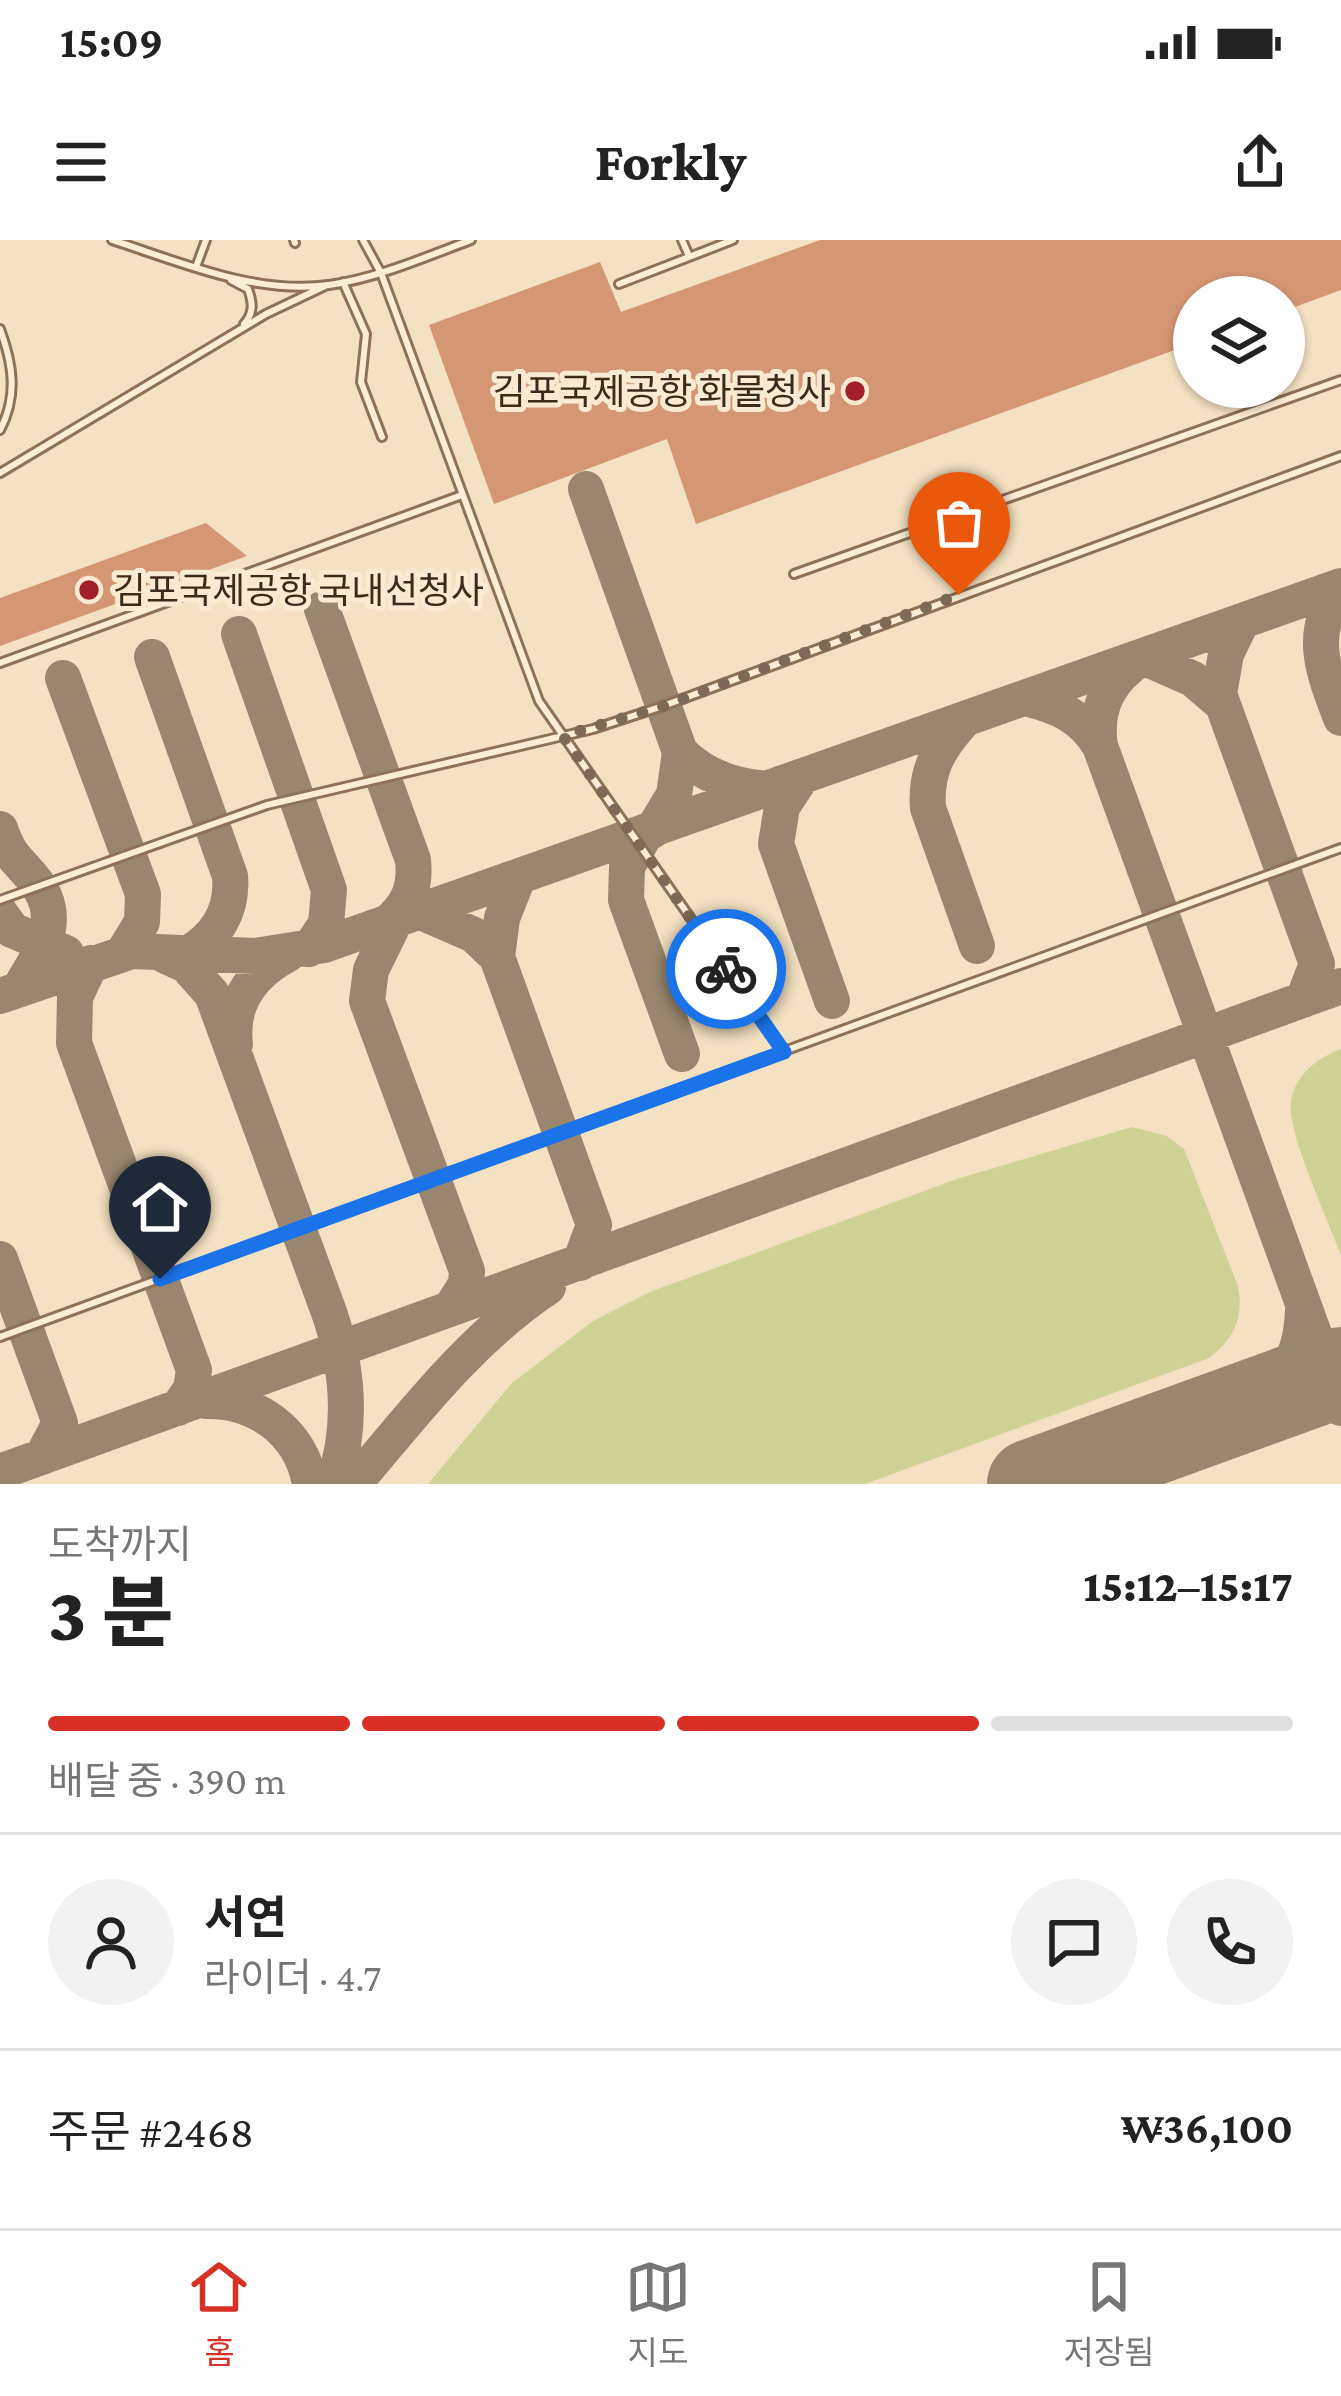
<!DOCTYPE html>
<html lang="ko">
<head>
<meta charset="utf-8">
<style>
  body { margin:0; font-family:"Crimson Pro","Noto Sans KR",serif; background:#f2f2f2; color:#222; height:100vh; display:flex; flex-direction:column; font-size:45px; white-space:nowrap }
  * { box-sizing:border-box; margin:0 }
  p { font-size:39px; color:#767676 }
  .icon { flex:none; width:66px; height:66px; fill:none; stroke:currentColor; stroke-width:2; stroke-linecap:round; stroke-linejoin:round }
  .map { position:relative; height:1244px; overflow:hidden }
  .details { display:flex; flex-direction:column; background:#fff; flex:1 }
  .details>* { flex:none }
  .tools { position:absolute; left:1173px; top:36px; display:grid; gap:24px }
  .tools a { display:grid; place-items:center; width:132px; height:132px; border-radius:50%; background:#fff; box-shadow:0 3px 9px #0004; font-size:60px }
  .pin { position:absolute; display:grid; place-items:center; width:102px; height:102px; color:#fff; margin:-123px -51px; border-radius:50% 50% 50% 0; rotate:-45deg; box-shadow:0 0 12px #0007 }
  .pin .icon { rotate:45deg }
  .courier { position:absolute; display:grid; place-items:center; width:120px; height:120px; margin:-60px; border:9px solid #1a73e8; border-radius:50%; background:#fff; color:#222; box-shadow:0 3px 15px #0007 }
  .overview em { font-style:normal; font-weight:800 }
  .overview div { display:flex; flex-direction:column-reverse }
  .overview { display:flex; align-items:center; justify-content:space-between; height:204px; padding:0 48px }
  h1 { font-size:78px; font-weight:800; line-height:90px }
  .bar { display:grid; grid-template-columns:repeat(4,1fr); gap:18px 12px; align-content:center; height:144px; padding:0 48px }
  .bar i { height:15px; border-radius:9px; background:#e0e0e0 }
  .bar .on { background:#d93025 }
  .bar p { grid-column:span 4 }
  .line { display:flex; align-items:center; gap:30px; padding:0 48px; border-top:3px solid #e0e0e0 }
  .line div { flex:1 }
  .round { display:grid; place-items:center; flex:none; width:126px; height:126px; border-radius:63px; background:#f2f2f2 }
  .status { display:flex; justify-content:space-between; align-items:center; height:84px; padding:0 60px; background:#fff; direction:ltr }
  .status svg { height:33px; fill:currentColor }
  header { display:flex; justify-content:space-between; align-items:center; height:156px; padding:0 48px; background:#fff; font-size:54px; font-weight:800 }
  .tab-bar { display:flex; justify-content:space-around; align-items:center; height:168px; border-top:3px solid #e0e0e0; background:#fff; font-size:33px; color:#767676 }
  .tab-bar a { display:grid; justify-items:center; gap:6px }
  .tab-bar .on { color:#d93025 }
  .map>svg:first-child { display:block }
  .grass { fill:#ced294 }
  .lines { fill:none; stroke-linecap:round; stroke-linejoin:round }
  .taxiway { stroke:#98866e; stroke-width:36 }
  .runway { stroke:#98866e; stroke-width:90 }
  .building { fill:#d59673 }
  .lane-casing { stroke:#8e7156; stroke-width:12 }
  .lane { stroke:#fceed5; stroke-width:6 }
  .done { stroke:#7c6a56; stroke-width:12; stroke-dasharray:0 21.6 }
  .route { stroke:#1a73e8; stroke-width:15 }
  .poi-dot { fill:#a42028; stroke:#f9ebd1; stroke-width:4.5 }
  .labels { text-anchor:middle; stroke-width:10; stroke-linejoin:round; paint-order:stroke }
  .poi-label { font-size:36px; fill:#3c2a1c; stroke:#f9ebd1; text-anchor:end }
</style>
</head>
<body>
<div class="status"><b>15:09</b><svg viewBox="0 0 49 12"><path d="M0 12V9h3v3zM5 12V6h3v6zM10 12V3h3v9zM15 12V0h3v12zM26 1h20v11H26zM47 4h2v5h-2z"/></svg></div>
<header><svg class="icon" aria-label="menu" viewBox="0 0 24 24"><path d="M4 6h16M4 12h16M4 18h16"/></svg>Forkly<svg class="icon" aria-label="share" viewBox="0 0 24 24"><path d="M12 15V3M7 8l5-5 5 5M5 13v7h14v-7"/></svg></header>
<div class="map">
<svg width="1341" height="1244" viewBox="0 0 1341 1244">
  <rect width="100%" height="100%" fill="#f3e1c1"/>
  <path class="grass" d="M1341,809V1015C1329,982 1287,893 1291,862C1295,835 1317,818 1341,809Z
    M1132,887L1167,896L1184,909L1238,1046C1244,1078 1234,1099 1209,1118L865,1244H428L511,1144L593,1081L650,1052L957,939Z"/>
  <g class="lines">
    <path class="taxiway" d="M586,249L680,512L674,555L652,591
      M1341,350C1306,391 1324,434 1341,478
      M322,369L413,620C416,648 408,666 386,684
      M1242,381L1226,414L1219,454L1317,724L1303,760
      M239,394L329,650L326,684L309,709
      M152,417L230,636C233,670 217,697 187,714
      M63,438L143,654L142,682L123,713
      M1025,458C1058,466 1082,476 1100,506L1341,1168
      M964,480C939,507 925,531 928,568L977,706
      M1100,506C1094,466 1110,438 1143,417L1193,439L1221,463
      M680,512C703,536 736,547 769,549
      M801,538L782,567L776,604L832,761
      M0,589C10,616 13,615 31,636C66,676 43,710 19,749
      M646,593L627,627L626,660L682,814
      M518,638L502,678L497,717L594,985L580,1023
      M421,672L474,695L497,717
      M0,673L12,690L66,713
      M395,681L371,730L367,761L467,1031L466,1044L451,1068
      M164,715L186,725L212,754L330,1075C348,1130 353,1188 333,1244
      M91,723L75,757L74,803L194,1130L191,1149L178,1168
      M0,756L132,711L256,716L324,705L1341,346
      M235,804C230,763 252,733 288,714
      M0,1019L60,1183L42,1217
      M206,1161C257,1160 301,1192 310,1244
      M1235,1170C1282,1147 1301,1124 1303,1070
      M0,1232L1341,746
      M354,1244C414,1173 470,1099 548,1047"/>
    <path class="runway" d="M1032,1244L1341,1132"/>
  </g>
  <path class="building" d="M820,0H1341V50L1284,71V57H1194V103L696,284L667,199L494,264L429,85L600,22L621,72Z
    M206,283L247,316L0,406V358Z"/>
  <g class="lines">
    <defs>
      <path id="lane" d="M112,0C180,22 255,55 329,45C378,38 425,17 471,0
        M294,0L295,3
        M363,0L381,33L539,461L784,812
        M682,0L689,16
        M196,27L206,0
        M231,40L248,49C253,63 254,73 244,84
        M343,42L366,94L361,142L382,197
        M619,44L733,0
        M0,89C13,124 18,156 0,190
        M0,233L266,74L327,45
        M794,334L1341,140
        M0,423L462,255
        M0,660L267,565L593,489L663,466L1341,216
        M0,1097L1341,608"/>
    </defs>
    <use href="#lane" class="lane-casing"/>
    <use href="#lane" class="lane"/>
  </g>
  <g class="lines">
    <path class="done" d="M726,729L563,496L664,466L959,355"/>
    <path class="route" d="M160,1039L784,812L726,729"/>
  </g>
  <g class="poi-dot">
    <circle cx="855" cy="151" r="12"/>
    <circle cx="89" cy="350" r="12"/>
  </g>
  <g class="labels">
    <g class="poi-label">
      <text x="831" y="164">김포국제공항 화물청사</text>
      <text x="113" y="363" text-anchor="start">김포국제공항 국내선청사</text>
    </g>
  </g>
</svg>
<div class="tools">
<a><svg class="icon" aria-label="layers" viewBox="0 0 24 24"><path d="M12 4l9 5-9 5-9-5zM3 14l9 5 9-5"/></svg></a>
</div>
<div class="pin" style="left:959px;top:355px;background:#ea580c"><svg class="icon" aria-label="bag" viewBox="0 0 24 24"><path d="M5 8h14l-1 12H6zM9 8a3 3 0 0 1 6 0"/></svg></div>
<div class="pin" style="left:160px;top:1039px;background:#1f2937"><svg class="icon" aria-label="home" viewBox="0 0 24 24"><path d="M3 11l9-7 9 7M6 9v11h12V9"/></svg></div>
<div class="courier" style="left:726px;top:729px"><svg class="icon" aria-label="bike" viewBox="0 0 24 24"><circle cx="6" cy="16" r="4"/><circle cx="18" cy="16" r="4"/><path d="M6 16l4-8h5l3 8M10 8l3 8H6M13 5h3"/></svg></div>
</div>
<section class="details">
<div class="overview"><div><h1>3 분</h1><p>도착까지</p></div><em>15:12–15:17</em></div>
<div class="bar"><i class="on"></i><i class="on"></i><i class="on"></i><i></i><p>배달 중 · 390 m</p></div>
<div class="line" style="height:216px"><a class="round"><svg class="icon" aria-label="person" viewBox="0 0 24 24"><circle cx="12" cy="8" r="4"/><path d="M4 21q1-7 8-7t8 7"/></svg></a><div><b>서연</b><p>라이더 · 4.7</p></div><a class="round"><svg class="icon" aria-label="chat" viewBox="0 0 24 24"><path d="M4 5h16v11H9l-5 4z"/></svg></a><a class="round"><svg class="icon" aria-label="phone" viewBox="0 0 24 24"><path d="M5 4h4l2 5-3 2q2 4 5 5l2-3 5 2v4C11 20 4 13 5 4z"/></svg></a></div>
<div class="line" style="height:156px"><div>주문 #2468</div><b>₩36,100</b></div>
</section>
<nav class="tab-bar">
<a class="on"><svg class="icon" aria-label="home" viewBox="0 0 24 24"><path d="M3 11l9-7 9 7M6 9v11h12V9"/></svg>홈</a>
<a><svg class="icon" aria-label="map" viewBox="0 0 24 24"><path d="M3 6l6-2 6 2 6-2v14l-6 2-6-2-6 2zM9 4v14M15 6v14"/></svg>지도</a>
<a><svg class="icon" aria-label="saved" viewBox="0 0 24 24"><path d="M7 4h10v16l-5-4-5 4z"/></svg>저장됨</a>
</nav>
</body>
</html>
